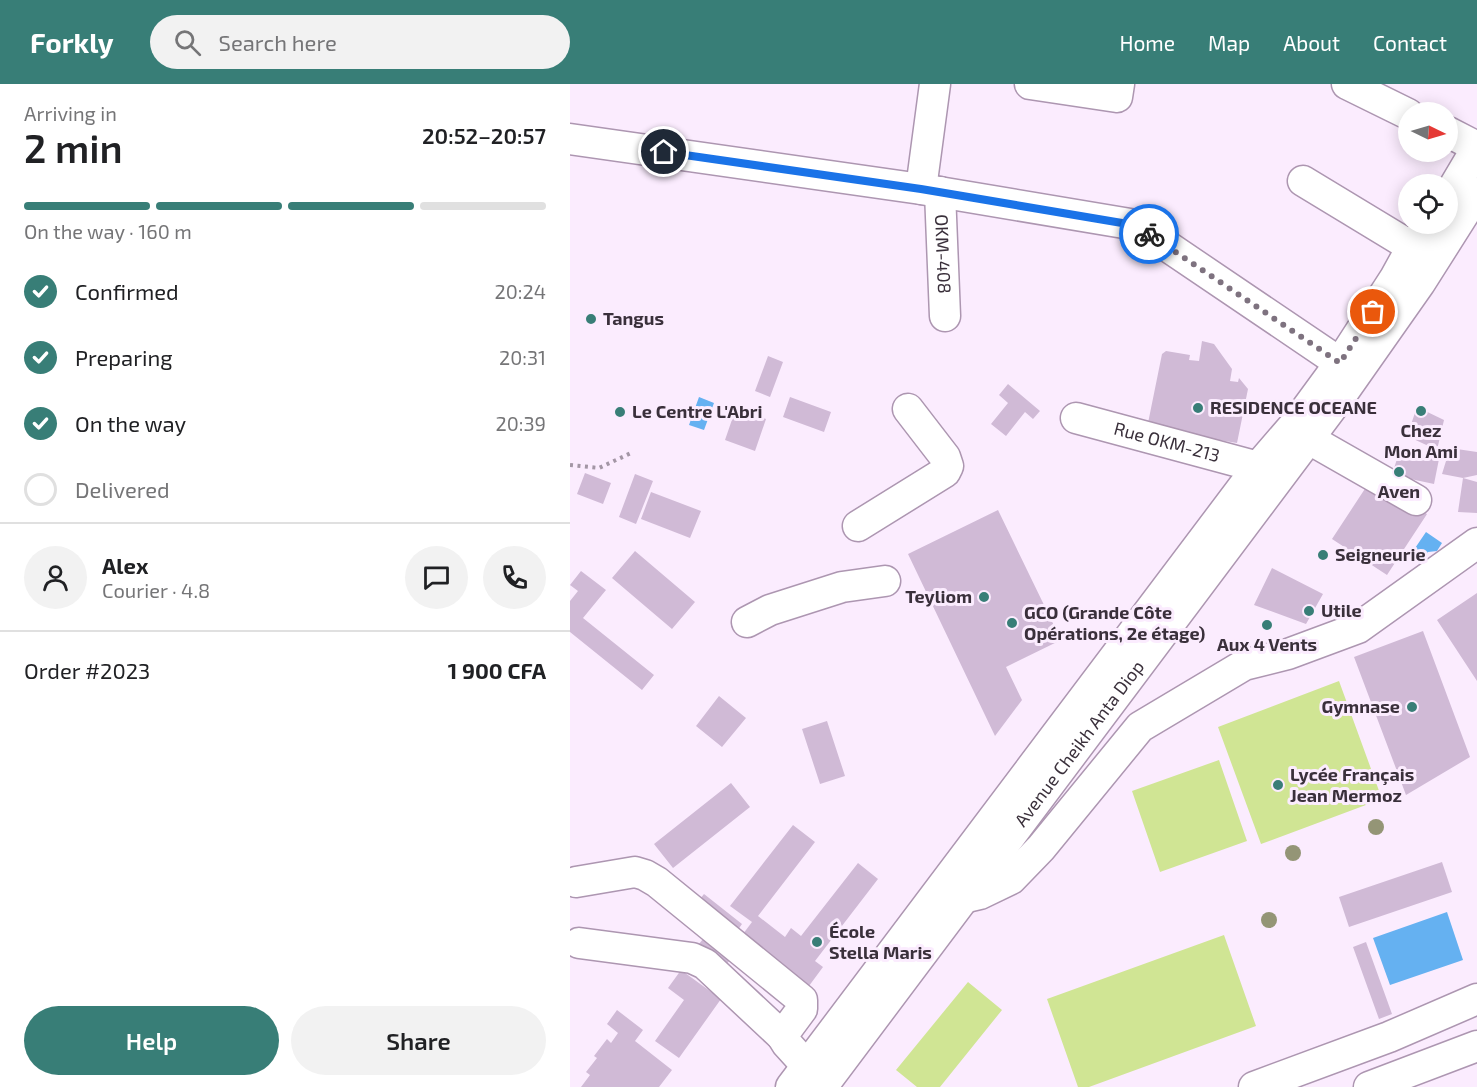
<!DOCTYPE html>
<html lang="en">
<head>
<meta charset="utf-8">
<style>
  body { margin:0; font-family:"Exo 2",sans-serif; background:#f2f2f2; color:#202124; height:100vh; display:flex; flex-direction:column; font-size:22px; white-space:nowrap }
  * { box-sizing:border-box; margin:0 }
  p { font-size:20px; color:#757577 }
  .icon { flex:none; width:33px; height:33px; fill:none; stroke:currentColor; stroke-width:2; stroke-linecap:round; stroke-linejoin:round }
  .map { position:relative; flex:1; overflow:hidden }
  .panel { display:flex; flex-direction:column; background:#fff; width:570px }
  .panel>* { flex:none }
  .needle { width:39px; rotate:95deg }
  .tools { position:absolute; left:828px; top:18px; display:grid; gap:12px }
  .tools a { display:grid; place-items:center; width:60px; height:60px; border-radius:50%; background:#fff; box-shadow:0 3px 15px #0003; font-size:30px }
  .pin { position:absolute; display:grid; place-items:center; width:51px; height:51px; color:#fff; margin:-26px; border:3px solid #fff; border-radius:50%; box-shadow:0 2px 6px #0007 }
  .courier { position:absolute; display:grid; place-items:center; width:60px; height:60px; margin:-30px; border:4px solid #1a73e8; border-radius:50%; background:#fff; color:#222; box-shadow:0 2px 8px #0007 }
  .head em { font-style:normal; font-weight:600 }
  .head div { display:flex; flex-direction:column-reverse }
  .head { display:flex; align-items:center; justify-content:space-between; height:102px; padding:0 24px }
  h1 { font-size:39px; font-weight:600; line-height:45px }
  .bar { display:grid; grid-template-columns:repeat(4,1fr); gap:9px 6px; align-content:center; height:72px; padding:0 24px }
  .bar i { height:8px; border-radius:4px; background:#e0e0e0 }
  .bar .current { background:#387e77 }
  .bar p { grid-column:span 4 }
  .line { display:flex; align-items:center; gap:15px; padding:0 24px; border-top:2px solid #e0e0e0 }
  .line div { flex:1 }
  .round { display:grid; place-items:center; flex:none; width:63px; height:63px; border-radius:32px; background:#f2f2f2 }
  ol { padding:0 24px; list-style:none }
  li { display:flex; align-items:center; gap:18px; height:66px }
  li p { margin-inline-start:auto }
  li .icon { padding:6px; border-radius:50%; background:#387e77; color:#fff; stroke-width:4 }
  li:last-child { color:#757577 }
  li i { width:33px; height:33px; border:3px solid #e0e0e0; border-radius:50% }
  .button { display:flex; gap:12px; margin-top:auto; padding:12px 24px }
  .button a { flex:1; height:69px; border-radius:36px; background:#387e77; color:#fff; font-size:24px; font-weight:600; line-height:69px; text-align:center }
  .button a+a { background:#f2f2f2; color:#202124 }
  header { display:flex; align-items:center; gap:36px; box-sizing:border-box; height:84px; padding:0 30px; background:#387e77; color:#fff }
  header strong { font-size:28px }
  nav { display:flex; gap:33px; margin-inline-start:auto; font-size:21px }
  .search { width:420px; height:54px; background:#f2f2f2; display:flex; align-items:center; gap:15px; box-sizing:border-box; padding:0 21px; border-radius:33px; color:#757577; font-size:22px }
  main { display:flex; flex:1; min-height:0 }
  .map>svg:first-child { display:block }
  .green { fill:#d0e594 }
  .water { fill:#65b1f1 }
  .building { fill:#d0bad6 }
  .lines { fill:none; stroke-linecap:round; stroke-linejoin:round }
  .minor-casing { stroke:#ad96b1; stroke-width:33 }
  .path { stroke:#a396a5; stroke-width:4; stroke-dasharray:3 4.5; stroke-linecap:butt }
  .minor { stroke:#fff; stroke-width:30 }
  .tree { fill:#949576 }
  .done { stroke:#7e727f; stroke-width:6; stroke-dasharray:0 10.8 }
  .route { stroke:#1a73e8; stroke-width:8 }
  .poi-dot { fill:#387e77; stroke:#fbecfe; stroke-width:2 }
  .labels { text-anchor:middle; stroke-width:6; stroke-linejoin:round; paint-order:stroke }
  .street-label { font-size:18px; fill:#3a303b; stroke:#fbecfe }
  .poi-label { font-size:18px; font-weight:bold; fill:#3a303b; stroke:#fbecfe; text-anchor:start }
</style>
</head>
<body>
<header>
<strong>Forkly</strong>
<div class="search"><svg class="icon" aria-label="search" viewBox="0 0 24 24"><circle cx="10" cy="10" r="6"/><path d="M15 15l6 6"/></svg>Search here</div>
<nav><a>Home</a><a>Map</a><a>About</a><a>Contact</a></nav>
</header>
<main>
<section class="panel">
<div class="head"><div><h1>2 min</h1><p>Arriving in</p></div><em>20:52–20:57</em></div>
<div class="bar"><i class="current"></i><i class="current"></i><i class="current"></i><i></i><p>On the way · 160 m</p></div>
<ol>
<li><svg class="icon" aria-label="check" viewBox="0 0 24 24"><path d="M5 12l5 5 9-10"/></svg>Confirmed<p>20:24</p></li>
<li><svg class="icon" aria-label="check" viewBox="0 0 24 24"><path d="M5 12l5 5 9-10"/></svg>Preparing<p>20:31</p></li>
<li><svg class="icon" aria-label="check" viewBox="0 0 24 24"><path d="M5 12l5 5 9-10"/></svg>On the way<p>20:39</p></li>
<li><i></i>Delivered</li>
</ol>
<div class="line" style="height:108px"><a class="round"><svg class="icon" aria-label="person" viewBox="0 0 24 24"><circle cx="12" cy="8" r="4"/><path d="M4 21q1-7 8-7t8 7"/></svg></a><div><b>Alex</b><p>Courier · 4.8</p></div><a class="round"><svg class="icon" aria-label="chat" viewBox="0 0 24 24"><path d="M4 5h16v11H9l-5 4z"/></svg></a><a class="round"><svg class="icon" aria-label="phone" viewBox="0 0 24 24"><path d="M5 4h4l2 5-3 2q2 4 5 5l2-3 5 2v4C11 20 4 13 5 4z"/></svg></a></div>
<div class="line" style="height:78px"><div>Order #2023</div><b>1 900 CFA</b></div>
<div class="button"><a>Help</a><a>Share</a></div>
</section>
<div class="map">
<svg width="907" height="1003" viewBox="0 0 907 1003">
  <rect width="100%" height="100%" fill="#fbecfe"/>
  <path class="green" d="M769,597L812,715L691,760L648,643Z
    M649,676L677,757L590,788L562,707Z
    M654,851L686,942L519,1003H508L477,915Z
    M398,898L432,926L370,1003H347L326,986Z"/>
  <path class="water" d="M129,313L144,319L134,346L119,341Z
    M856,448L872,459L867,467L858,468L850,480L839,473Z
    M877,828L893,876L820,901L803,854Z"/>
  <path class="building" d="M632,257L644,260L662,285L660,297L668,298L669,294L678,305L667,359L577,344L592,270L596,267L620,271L619,276L629,277Z
    M198,272L213,278L200,313L185,307Z
    M438,300L470,327L463,335L455,328L436,352L421,340L438,319L429,311Z
    M220,313L261,328L254,348L213,333Z
    M847,323L874,336L867,366L837,352Z
    M166,324L196,335L185,367L155,356Z
    M880,364L907,368V391L893,394L872,390Z
    M830,365L869,375L864,400L822,391Z
    M15,389L41,399L33,420L7,410Z
    M65,390L83,397L66,440L49,433Z
    M802,394L857,430L817,491L762,455Z
    M893,394L907,398V429L888,428Z
    M81,408L131,427L120,454L71,435Z
    M428,426L491,556L436,583L452,616L425,652L338,470Z
    M65,467L125,518L102,545L42,494Z
    M702,484L753,510L736,540L684,521Z
    M11,487L36,506L13,534L84,591L72,606L0,548V517L8,507L0,501Z
    M907,509V597L867,536Z
    M853,547L900,673L836,711L784,573Z
    M149,612L176,634L152,663L126,642Z
    M257,637L275,692L250,700L232,645Z
    M161,699L180,723L103,784L84,760Z
    M223,741L245,758L188,832L215,853L221,844L231,852L288,779L308,795L245,877L253,883L236,906L170,854L182,838L160,822Z
    M872,778L882,808L779,843L769,813Z
    M134,810L172,840L165,850L126,820Z
    M137,850L164,871L156,881L129,860Z
    M796,858L822,930L809,935L783,863Z
    M111,886L151,915L109,974L85,957L114,916L98,904Z
    M47,926L73,946L65,957L102,986L89,1003H11L20,991L16,988L27,974L24,972L37,955L41,959L48,949L37,940Z"/>
  <g class="lines">
    <defs>
      <g id="minor">
        <path d="M460,0L547,13L549,0"/>
        <path d="M777,0L838,30"/>
        <path d="M878,48L907,63"/>
        <path d="M0,55L351,105L566,141L770,279"/>
        <path d="M733,97L842,163"/>
        <path d="M351,105L365,0"/>
        <path id="s1" d="M370,108L375,232"/>
        <path d="M878,113L907,64"/>
        <path id="s2" d="M506,334L688,383"/>
        <path d="M739,355L846,416"/>
        <path d="M288,442L375,388L378,382L375,373L338,325"/>
        <path d="M177,538L200,526L272,503L315,497"/>
        <path d="M6,798L65,788L75,791L87,798L232,916V925L212,952L217,960L237,982"/>
        <path d="M393,814L410,810L441,795L471,764L570,643L674,581L718,570L788,544L907,459"/>
        <path d="M9,859L122,874L135,880L212,952"/>
        <path d="M221,1003L688,383L726,339L770,279L825,194L842,163L859,140"/>
        <path id="s3" d="M252,1003L772,310L850,199L907,109"/>
        <path d="M684,1003L819,953L907,915"/>
        <path d="M799,1003L907,962"/>
      </g>
    </defs>
    <use href="#minor" class="minor-casing"/>
    <path class="path" d="M0,381L29,384L61,369"/>
    <use href="#minor" class="minor"/>
  </g>
  <g class="tree">
    <circle cx="806" cy="743" r="8"/>
    <circle cx="723" cy="769" r="8"/>
    <circle cx="699" cy="836" r="8"/>
  </g>
  <g class="lines">
    <path class="done" d="M579,150L770,279L803,228"/>
    <path class="route" d="M94,68L351,105L552,139L566,141L579,150"/>
  </g>
  <g class="poi-dot">
    <circle cx="21" cy="235" r="6"/>
    <circle cx="628" cy="324" r="6"/>
    <circle cx="851" cy="327" r="6"/>
    <circle cx="50" cy="328" r="6"/>
    <circle cx="829" cy="388" r="6"/>
    <circle cx="753" cy="471" r="6"/>
    <circle cx="414" cy="513" r="6"/>
    <circle cx="739" cy="527" r="6"/>
    <circle cx="442" cy="539" r="6"/>
    <circle cx="697" cy="541" r="6"/>
    <circle cx="842" cy="623" r="6"/>
    <circle cx="708" cy="701" r="6"/>
    <circle cx="247" cy="858" r="6"/>
  </g>
  <g class="labels">
    <g class="street-label">
      <text dy="6" stroke="none"><textPath href="#s1" startOffset="62">OKM-408</textPath></text>
      <text dy="6" stroke="none"><textPath href="#s2" startOffset="94">Rue OKM-213</textPath></text>
      <text dy="6" stroke="none"><textPath href="#s3" startOffset="429">Avenue Cheikh Anta Diop</textPath></text>
    </g>
    <g class="poi-label">
      <text x="33" y="241">Tangus</text>
      <text x="640" y="330">RESIDENCE OCEANE</text>
      <text x="62" y="334">Le Centre L'Abri</text>
      <text x="851" y="353" text-anchor="middle">Chez<tspan x="851" dy="21">Mon Ami</tspan></text>
      <text x="829" y="414" text-anchor="middle">Aven</text>
      <text x="765" y="477">Seigneurie</text>
      <text x="402" y="519" text-anchor="end">Teyliom</text>
      <text x="751" y="533">Utile</text>
      <text x="454" y="535">GCO (Grande Côte<tspan x="454" dy="21">Opérations, 2e étage)</tspan></text>
      <text x="697" y="567" text-anchor="middle">Aux 4 Vents</text>
      <text x="830" y="629" text-anchor="end">Gymnase</text>
      <text x="720" y="697">Lycée Français<tspan x="720" dy="21">Jean Mermoz</tspan></text>
      <text x="259" y="854">École<tspan x="259" dy="21">Stella Maris</tspan></text>
    </g>
  </g>
</svg>
<div class="tools">
<a><svg class="needle" viewBox="-14 -14 28 28"><path d="M0-13l5 13h-10z" fill="#e53935"/><path d="M0 13l5-13h-10z" fill="#757577"/></svg></a>
<a><svg class="icon" aria-label="locate" viewBox="0 0 24 24"><circle cx="12" cy="12" r="6"/><path d="M12 2v4M12 18v4M2 12h4M18 12h4"/></svg></a>
</div>
<div class="pin" style="left:803px;top:228px;background:#ea580c"><svg class="icon" aria-label="bag" viewBox="0 0 24 24"><path d="M5 8h14l-1 12H6zM9 8a3 3 0 0 1 6 0"/></svg></div>
<div class="pin" style="left:94px;top:68px;background:#1f2937"><svg class="icon" aria-label="home" viewBox="0 0 24 24"><path d="M3 11l9-7 9 7M6 9v11h12V9"/></svg></div>
<div class="courier" style="left:579px;top:150px"><svg class="icon" aria-label="bike" viewBox="0 0 24 24"><circle cx="6" cy="16" r="4"/><circle cx="18" cy="16" r="4"/><path d="M6 16l4-8h5l3 8M10 8l3 8H6M13 5h3"/></svg></div>
</div>
</main>
</body>
</html>
